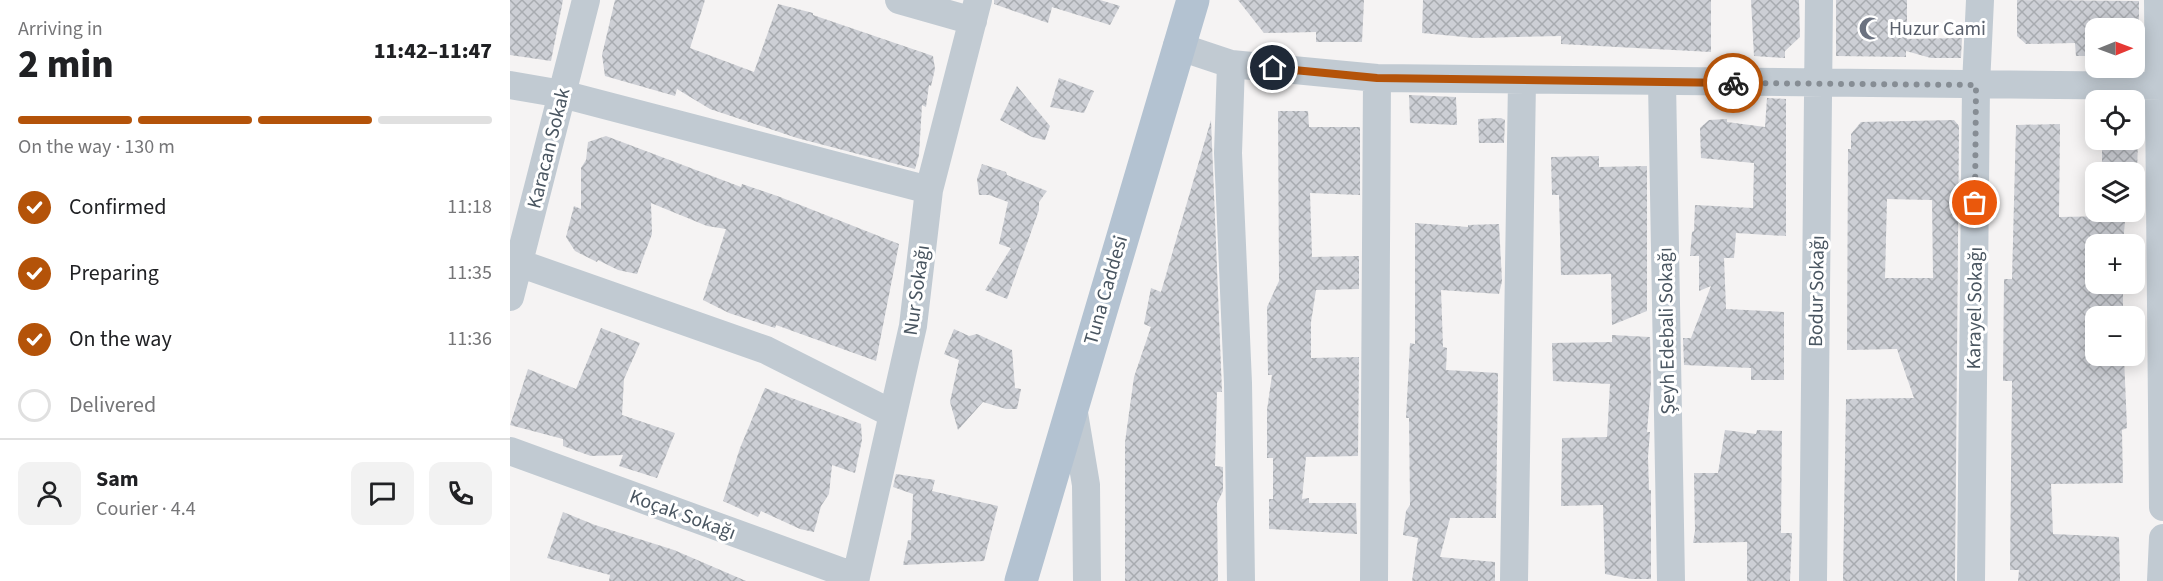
<!DOCTYPE html>
<html lang="en">
<head>
<meta charset="utf-8">
<style>
  body { margin:0; font-family:"Source Sans 3",sans-serif; background:#f2f2f2; color:#202124; height:100vh; display:flex; flex-direction:column; font-size:22px; white-space:nowrap }
  * { box-sizing:border-box; margin:0 }
  p { font-size:20px; color:#757577 }
  .icon { flex:none; width:33px; height:33px; fill:none; stroke:currentColor; stroke-width:2; stroke-linecap:round; stroke-linejoin:round }
  .map { position:relative; flex:1; overflow:hidden }
  .panel { display:flex; flex-direction:column; background:#fff; width:510px }
  .panel>* { flex:none }
  .needle { width:39px; rotate:89deg }
  .fabs { position:absolute; left:1575px; top:18px; display:grid; gap:12px }
  .fabs a { display:grid; place-items:center; width:60px; height:60px; border-radius:12px; background:#fff; box-shadow:0 3px 15px #0003; font-size:30px }
  .pin { position:absolute; display:grid; place-items:center; width:51px; height:51px; color:#fff; margin:-26px; border:3px solid #fff; border-radius:50%; box-shadow:0 2px 6px #0007 }
  .courier { position:absolute; display:grid; place-items:center; width:60px; height:60px; margin:-30px; border:4px solid #b45309; border-radius:50%; background:#fff; color:#222; box-shadow:0 2px 8px #0007 }
  .head em { font-style:normal; font-weight:800 }
  .head div { display:flex; flex-direction:column-reverse }
  .head { display:flex; align-items:center; justify-content:space-between; height:102px; padding:0 18px }
  h1 { font-size:39px; font-weight:800; line-height:45px }
  .bar { display:grid; grid-template-columns:repeat(4,1fr); gap:9px 6px; align-content:center; height:72px; padding:0 18px }
  .bar i { height:8px; border-radius:4px; background:#e0e0e0 }
  .bar .current { background:#b45309 }
  .bar p { grid-column:span 4 }
  .line { display:flex; align-items:center; gap:15px; padding:0 18px; border-top:2px solid #e0e0e0 }
  .line div { flex:1 }
  .round { display:grid; place-items:center; flex:none; width:63px; height:63px; border-radius:12px; background:#f2f2f2 }
  ol { padding:0 18px; list-style:none }
  li { display:flex; align-items:center; gap:18px; height:66px }
  li p { margin-inline-start:auto }
  li .icon { padding:6px; border-radius:50%; background:#b45309; color:#fff; stroke-width:4 }
  li:last-child { color:#757577 }
  li i { width:33px; height:33px; border:3px solid #e0e0e0; border-radius:50% }
  main { display:flex; flex:1; min-height:0 }
  .map>svg:first-child { display:block }
  .building { fill:url(#building-cross-hatch); fill-rule:evenodd }
  .lines { fill:none; stroke-linecap:round; stroke-linejoin:round }
  .minor { stroke:#c1cad2; stroke-width:28 }
  .major { stroke:#b3c2d1; stroke-width:33 }
  .done { stroke:#868d94; stroke-width:6; stroke-dasharray:0 10.8 }
  .route { stroke:#b45309; stroke-width:8 }
  .labels { text-anchor:middle; stroke-width:6; stroke-linejoin:round; paint-order:stroke }
  .worship-label { font-size:20px; fill:#5b616d; stroke:#fff; text-anchor:start }
  .street-label { font-size:20px; fill:#4a5661; stroke:#fff }
</style>
</head>
<body>
<main>
<section class="panel">
<div class="head"><div><h1>2 min</h1><p>Arriving in</p></div><em>11:42–11:47</em></div>
<div class="bar"><i class="current"></i><i class="current"></i><i class="current"></i><i></i><p>On the way · 130 m</p></div>
<ol>
<li><svg class="icon" aria-label="check" viewBox="0 0 24 24"><path d="M5 12l5 5 9-10"/></svg>Confirmed<p>11:18</p></li>
<li><svg class="icon" aria-label="check" viewBox="0 0 24 24"><path d="M5 12l5 5 9-10"/></svg>Preparing<p>11:35</p></li>
<li><svg class="icon" aria-label="check" viewBox="0 0 24 24"><path d="M5 12l5 5 9-10"/></svg>On the way<p>11:36</p></li>
<li><i></i>Delivered</li>
</ol>
<div class="line" style="height:108px"><a class="round"><svg class="icon" aria-label="person" viewBox="0 0 24 24"><circle cx="12" cy="8" r="4"/><path d="M4 21q1-7 8-7t8 7"/></svg></a><div><b>Sam</b><p>Courier · 4.4</p></div><a class="round"><svg class="icon" aria-label="chat" viewBox="0 0 24 24"><path d="M4 5h16v11H9l-5 4z"/></svg></a><a class="round"><svg class="icon" aria-label="phone" viewBox="0 0 24 24"><path d="M5 4h4l2 5-3 2q2 4 5 5l2-3 5 2v4C11 20 4 13 5 4z"/></svg></a></div>
</section>
<div class="map">
<svg width="1653" height="581" viewBox="0 0 1653 581">
  <defs>
    <pattern id="building-cross-hatch" width="8" height="8" patternUnits="userSpaceOnUse" patternTransform="scale(1.5)"><rect width="8" height="8" fill="#cdcfd5"/><path d="M0 0l8 8M0 8l8-8" fill="none" stroke="#a8abb0"/></pattern>
  </defs>
  <rect width="100%" height="100%" fill="#f5f3f3"/>
  <path class="building" d="M0,0H53L41,61L0,55Z
    M105,0H195L180,48L244,72L268,4L303,13V15L423,56L425,69L421,86L419,85L416,107L412,105L409,155L405,169L287,138L200,109L167,89L165,96L95,76L92,55Z
    M484,0H590L610,6L600,25L542,7L538,23L484,4Z
    M728,0H854L852,42H806V32L754,33Z
    M913,0H1201V52L1051,44V36L965,38L912,33Z
    M1241,0H1289L1290,37L1275,51V58L1244,56Z
    M1326,0H1397V39L1452,38L1451,58H1421L1396,51V57L1326,56Z
    M1507,0L1629,1V28H1586V56H1566L1565,43L1516,44L1507,36Z
    M549,78L584,91L574,113L540,107Z
    M507,86L540,126L535,140L522,137L490,120Z
    M899,95L946,97L947,125L900,123Z
    M1257,98L1276,99V236L1226,233L1224,258H1214L1216,309L1274,312V380H1241V368L1174,365L1173,338H1181L1201,286L1189,291V256H1180L1182,232L1184,231L1185,205L1243,208L1244,163L1191,158L1190,128L1199,120L1217,119V122L1255,127Z
    M768,111H798L799,127H850V195L800,193L802,257L849,256V289L806,290L801,322V358L849,357L848,456L796,457L792,499L799,498V503H846L847,534L759,529V499H763V458H757V410L762,375H758L757,307L769,281Z
    M991,118L995,120L994,143H969L968,119Z
    M701,120L712,392H707L705,466L713,467V491L707,503L708,581H615V442L624,377L641,327L634,324L641,288L651,292Z
    M1444,120L1449,126L1445,581H1333L1336,399L1404,398L1387,349L1337,350L1338,149H1341V134L1351,122ZM1377,199L1422,200L1423,278H1375Z
    M1550,124L1549,217L1602,216L1615,221L1613,244H1586V284H1613V316H1586V359L1614,357L1617,428L1612,430L1613,483L1541,484L1543,534L1609,537L1610,581H1508L1509,570H1500L1502,381H1493L1494,279H1502L1506,125Z
    M96,136L231,187L232,184L270,197L389,244L366,361L266,325L265,328L219,313L193,300L216,229L197,226L141,203L142,234L127,274L108,270L88,260L87,262L65,251L56,237L64,206L71,209V168L76,160L78,142Z
    M1592,140H1628L1627,172H1592Z
    M1089,156V167L1137,166V311L1102,325L1101,274L1051,275L1049,195H1042L1041,157Z
    M472,164L496,172L497,175L537,191L529,202V210L497,299L475,290L501,248L489,244L498,202L479,195H469L467,179Z
    M905,223L958,227V225L989,224L992,281L989,294L931,290L933,347L937,348L936,370L988,373L986,518H940L930,557L985,562V581H902L908,538L893,535L896,511L900,505L899,418H896L900,343L905,344Z
    M91,328L130,343L114,379L112,415L165,433L147,478L109,466L113,455L81,456L53,446V439L0,425L18,369L66,389Z
    M444,329L459,336L467,334L502,350L505,388L511,389L507,409H496L473,402L448,430L440,402L449,360L434,354Z
    M1102,335L1140,337L1141,384L1137,432H1140L1138,457L1139,490H1141V579H1122L1095,574L1093,505L1051,506L1052,438L1097,437L1100,384L1043,381L1042,343L1102,342Z
    M255,388L351,424L352,440L345,473L322,465L319,494L311,506L304,532L290,529L251,511L248,517L213,501L230,448Z
    M1215,430L1246,434L1247,430L1272,431L1271,533H1282L1280,581H1237V542L1183,543L1185,531L1184,473H1208Z
    M386,474L425,480L422,491L488,506L474,561L393,565L398,540H401L403,494L383,487Z
    M53,512L85,525L164,550L236,581H99L100,575L37,558Z"/>
  <g class="lines">
    <path class="minor" d="M389,0L463,21
      M1648,0L1653,507
      M667,46L721,64L867,78L1653,86
      M721,64L718,153L728,383L731,581
      M1152,82L1161,581
      M0,85L52,94L419,190
      M0,260L256,350L383,414
      M0,297L76,0
      M563,407L576,485L577,581
      M0,451L346,577
      M345,581L403,326L419,190L468,0
      M864,581L867,78
      M1004,581L1012,81
      M1303,581L1309,0
      M1461,581L1466,85L1470,0
      M1651,581L1653,538"/>
    <path class="major" d="M511,581L683,0"/>
  </g>
  <g class="lines">
    <path class="done" d="M1223,83L1466,85L1465,203"/>
    <path class="route" d="M763,68L867,78L1223,83"/>
  </g>
  <defs>
    <symbol id="mosque-bare" viewBox="-9 -9 18 18"><path d="M3.5-4.9A6 6 0 1 0 3.5 4.9A5 5 0 1 1 3.5-4.9Z" fill="#6b7280" stroke="#fff" stroke-width="2.5" paint-order="stroke"/></symbol>
  </defs>
  <g fill-rule="evenodd">
    <use href="#mosque-bare" x="1344" y="12" width="33" height="33"/>
  </g>
  <g class="labels">
    <g class="worship-label">
      <text x="1379" y="35">Huzur Cami</text>
    </g>
    <g class="street-label">
      <text transform="translate(38 148) rotate(-76)" y="7">Karacan Sokak</text>
      <text transform="translate(406 290) rotate(-82)" y="7">Nur Sokağı</text>
      <text transform="translate(595 290) rotate(-74)" y="7">Tuna Caddesi</text>
      <text transform="translate(1306 291) rotate(-89)" y="7">Bodur Sokağı</text>
      <text transform="translate(1464 308) rotate(-89)" y="7">Karayel Sokağı</text>
      <text transform="translate(1156 331) rotate(-91)" y="7">Şeyh Edebali Sokağı</text>
      <text transform="translate(173 514) rotate(20)" y="7">Koçak Sokağı</text>
    </g>
  </g>
</svg>
<div class="fabs">
<a><svg class="needle" viewBox="-14 -14 28 28"><path d="M0-13l5 13h-10z" fill="#e53935"/><path d="M0 13l5-13h-10z" fill="#757577"/></svg></a>
<a><svg class="icon" aria-label="locate" viewBox="0 0 24 24"><circle cx="12" cy="12" r="6"/><path d="M12 2v4M12 18v4M2 12h4M18 12h4"/></svg></a>
<a><svg class="icon" aria-label="layers" viewBox="0 0 24 24"><path d="M12 4l9 5-9 5-9-5zM3 14l9 5 9-5"/></svg></a>
<a>+</a>
<a>−</a>
</div>
<div class="pin" style="left:1465px;top:203px;background:#ea580c"><svg class="icon" aria-label="bag" viewBox="0 0 24 24"><path d="M5 8h14l-1 12H6zM9 8a3 3 0 0 1 6 0"/></svg></div>
<div class="pin" style="left:763px;top:68px;background:#1f2937"><svg class="icon" aria-label="home" viewBox="0 0 24 24"><path d="M3 11l9-7 9 7M6 9v11h12V9"/></svg></div>
<div class="courier" style="left:1223px;top:83px"><svg class="icon" aria-label="bike" viewBox="0 0 24 24"><circle cx="6" cy="16" r="4"/><circle cx="18" cy="16" r="4"/><path d="M6 16l4-8h5l3 8M10 8l3 8H6M13 5h3"/></svg></div>
</div>
</main>
</body>
</html>
